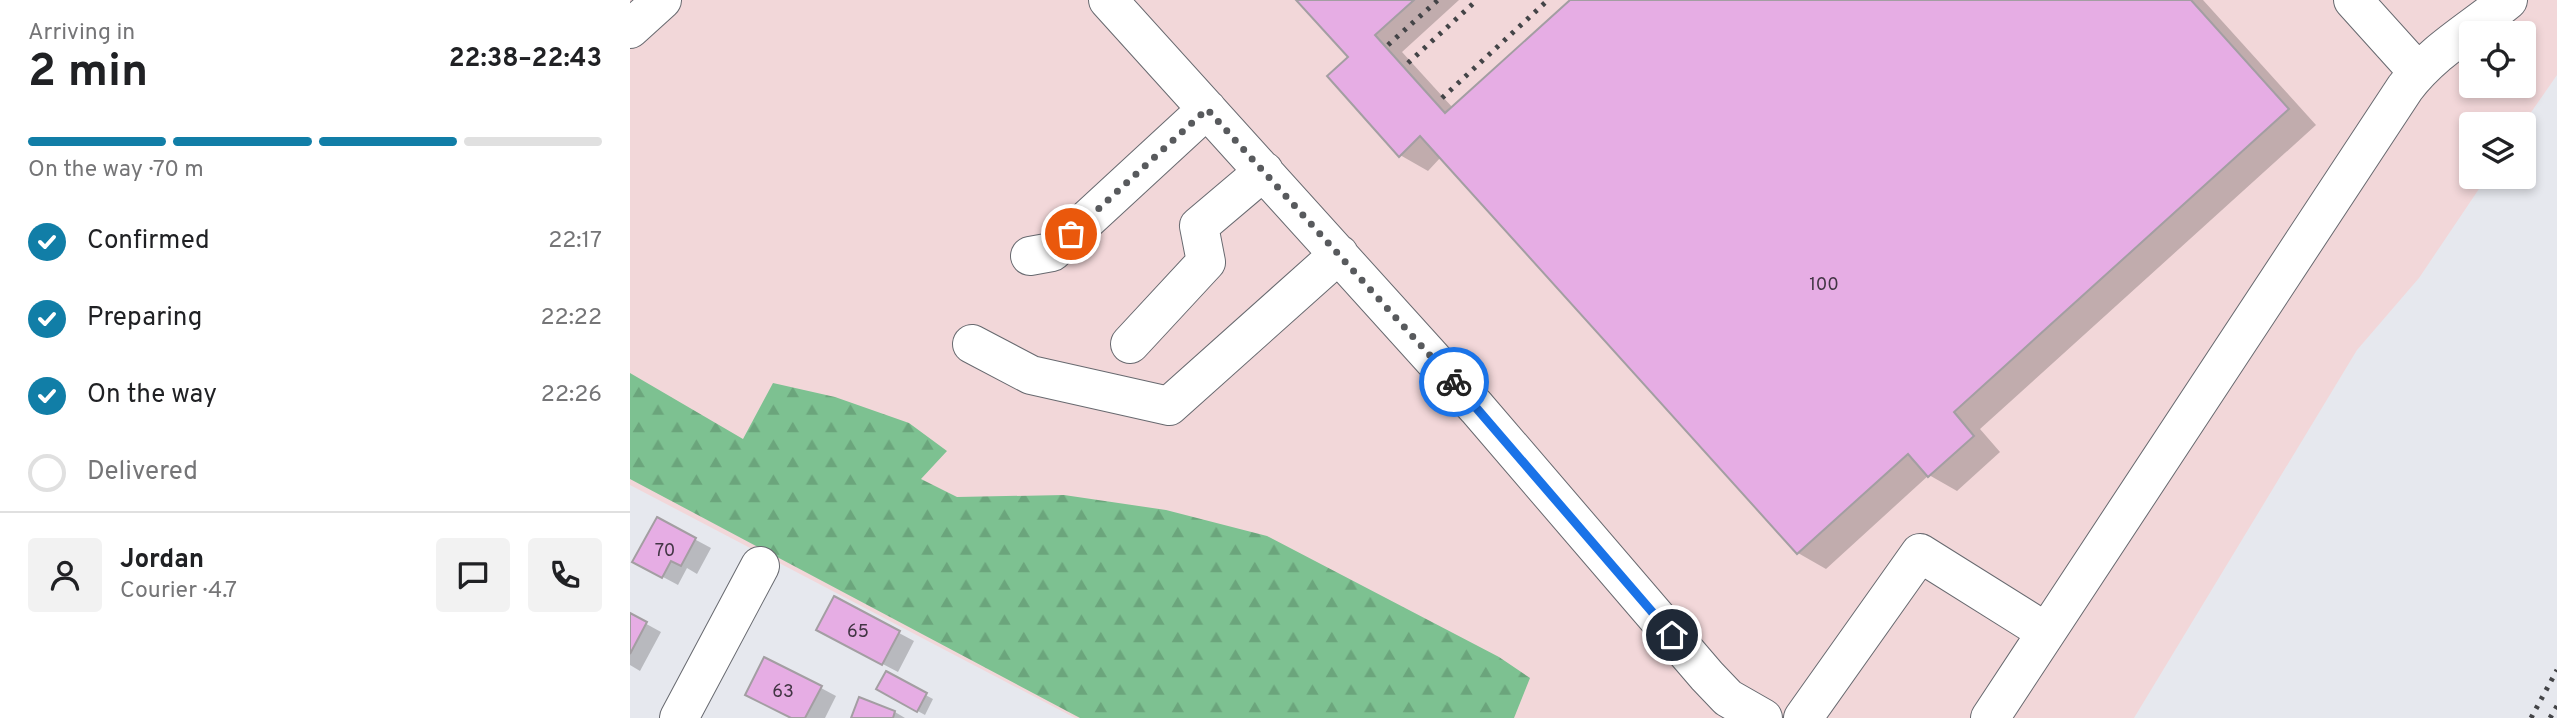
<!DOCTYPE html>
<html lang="en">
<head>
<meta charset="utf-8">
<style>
  body { margin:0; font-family:Overpass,sans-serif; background:#f2f2f2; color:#202124; height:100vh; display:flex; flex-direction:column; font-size:26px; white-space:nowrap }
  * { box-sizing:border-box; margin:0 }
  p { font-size:23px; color:#757577 }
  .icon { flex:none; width:38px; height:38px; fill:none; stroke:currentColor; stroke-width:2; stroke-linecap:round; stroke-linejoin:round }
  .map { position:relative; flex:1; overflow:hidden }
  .panel { display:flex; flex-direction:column; background:#fff; width:630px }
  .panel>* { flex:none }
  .tools { position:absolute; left:1829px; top:21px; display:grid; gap:14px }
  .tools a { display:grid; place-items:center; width:77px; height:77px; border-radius:7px; background:#fff; box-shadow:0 4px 10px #0003; font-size:35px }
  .pin { position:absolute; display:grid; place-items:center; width:60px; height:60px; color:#fff; margin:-30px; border:4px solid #fff; border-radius:50%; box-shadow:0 2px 7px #0007 }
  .courier { position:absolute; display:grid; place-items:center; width:70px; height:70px; margin:-35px; border:5px solid #1a73e8; border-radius:50%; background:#fff; color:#222; box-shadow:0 2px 9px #0007 }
  .head em { font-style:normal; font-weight:700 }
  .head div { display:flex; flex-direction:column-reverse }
  .head { display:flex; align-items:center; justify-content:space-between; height:119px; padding:0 28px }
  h1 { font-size:46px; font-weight:700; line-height:52px }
  .bar { display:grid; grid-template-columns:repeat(4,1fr); gap:10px 7px; align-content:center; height:84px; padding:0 28px }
  .bar i { height:9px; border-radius:5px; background:#e0e0e0 }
  .bar .active { background:#117ea7 }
  .bar p { grid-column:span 4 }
  .line { display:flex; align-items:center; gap:18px; padding:0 28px; border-top:2px solid #e0e0e0 }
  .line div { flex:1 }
  .round { display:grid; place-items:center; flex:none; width:74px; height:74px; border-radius:7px; background:#f2f2f2 }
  ol { padding:0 28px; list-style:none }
  li { display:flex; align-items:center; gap:21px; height:77px }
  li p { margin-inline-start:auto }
  li .icon { padding:7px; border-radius:50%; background:#117ea7; color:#fff; stroke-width:4 }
  li:last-child { color:#757577 }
  li i { width:38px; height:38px; border:4px solid #e0e0e0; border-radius:50% }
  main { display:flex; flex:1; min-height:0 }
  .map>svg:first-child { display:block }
  .commercial { fill:#f2d7d9; fill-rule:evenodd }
  .forest { fill:url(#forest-firs) }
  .shadow { fill:#0003 }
  .building { fill:#e6ade4; stroke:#a39ea2; stroke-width:2 }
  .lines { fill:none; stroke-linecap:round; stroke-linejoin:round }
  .minor-casing { stroke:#67696f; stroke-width:40 }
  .minor { stroke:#fff; stroke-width:38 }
  .rail { stroke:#434447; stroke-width:5; stroke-dasharray:3.5 7; stroke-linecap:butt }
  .done { stroke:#585a5d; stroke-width:7; stroke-dasharray:0 12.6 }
  .route { stroke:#1a73e8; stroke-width:9 }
  .labels { text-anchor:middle; stroke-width:6; stroke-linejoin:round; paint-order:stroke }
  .number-label { font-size:18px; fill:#423544 }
</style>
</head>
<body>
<main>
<section class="panel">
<div class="head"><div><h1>2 min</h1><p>Arriving in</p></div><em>22:38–22:43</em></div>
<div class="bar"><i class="active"></i><i class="active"></i><i class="active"></i><i></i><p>On the way · 70 m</p></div>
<ol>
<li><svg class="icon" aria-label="check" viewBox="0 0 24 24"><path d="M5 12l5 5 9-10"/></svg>Confirmed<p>22:17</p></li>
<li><svg class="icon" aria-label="check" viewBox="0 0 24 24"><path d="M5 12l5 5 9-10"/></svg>Preparing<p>22:22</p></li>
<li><svg class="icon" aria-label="check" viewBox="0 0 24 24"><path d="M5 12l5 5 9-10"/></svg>On the way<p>22:26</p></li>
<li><i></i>Delivered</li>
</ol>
<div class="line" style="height:126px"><a class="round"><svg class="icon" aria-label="person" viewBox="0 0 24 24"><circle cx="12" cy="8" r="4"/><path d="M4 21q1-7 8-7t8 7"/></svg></a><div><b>Jordan</b><p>Courier · 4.7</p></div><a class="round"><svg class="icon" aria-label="chat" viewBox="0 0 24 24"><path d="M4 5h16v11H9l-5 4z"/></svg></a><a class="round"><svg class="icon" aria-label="phone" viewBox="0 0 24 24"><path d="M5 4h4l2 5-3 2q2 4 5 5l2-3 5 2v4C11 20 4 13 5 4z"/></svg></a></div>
</section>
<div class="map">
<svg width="1927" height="718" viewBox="0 0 1927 718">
  <defs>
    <pattern id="forest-firs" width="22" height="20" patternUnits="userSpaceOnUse" patternTransform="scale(1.75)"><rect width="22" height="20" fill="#7dc191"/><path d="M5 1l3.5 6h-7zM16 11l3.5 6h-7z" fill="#6ba57c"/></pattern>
  </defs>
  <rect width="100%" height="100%" fill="#e6e8ee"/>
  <path class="commercial" d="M0,0H1927V75L1893,124H1841V177H1857L1789,278L1727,350L1504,718H445L0,485ZM1841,33H1894V86H1841Z"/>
  <path class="forest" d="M0,373L113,439L143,383L205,397L279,423L317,451L291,479L327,497L434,495L536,510L637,536L869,657L900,678L884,718H450L0,479Z"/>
  <path class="shadow" d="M668,0H829L772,52L823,108L943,0H1573L1686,125L1350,429L1370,452L1327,491L1299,475L1196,569L1168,553L811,157L798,171L770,155L720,57Z
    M27,519L81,548L67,574L57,568L48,585L20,570Z
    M0,615L31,632L10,671L0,665Z
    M269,633L284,641L268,672L203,638Z
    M256,674L303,699L295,715L248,689Z
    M191,688L206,696L195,718H162Z
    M230,699L265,712L275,718H223Z"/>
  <path class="building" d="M666,0H784L745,35L815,113L940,0H1561L1659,109L1324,412L1344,436L1298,477L1278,454L1167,554L790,136L769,157L697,76L718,57Z
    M27,517L66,538L51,566L41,561L32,578L2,562Z
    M204,596L270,631L252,665L186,630Z
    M0,613L17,622L0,654Z
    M134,657L192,686L175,718H161L115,695Z
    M256,671L297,693L287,712L246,689Z
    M229,697L265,711L263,718H221Z"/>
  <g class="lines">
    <defs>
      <path id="minor" d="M478,0L847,408L1077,676L1098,698L1133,718
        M1723,0L1787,71
        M0,29L32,0
        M400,256L422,252L577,109
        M342,344L401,375L539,406L709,254
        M500,344L576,262L569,226L634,171
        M49,718L130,566
        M1173,718L1290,553L1416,632
        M1360,718L1775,88C1803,51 1843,29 1878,0"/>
    </defs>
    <use href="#minor" class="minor-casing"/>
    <use href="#minor" class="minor"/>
    <path class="rail" d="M758,45L808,0
      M778,63L847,0
      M812,98L918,0
      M1901,718L1927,670
      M1920,718L1927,706"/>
  </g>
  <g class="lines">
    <path class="done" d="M441,234L577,109L824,382"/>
    <path class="route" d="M824,382L1042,635"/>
  </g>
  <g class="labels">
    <g class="number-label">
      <text x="1194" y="290">100</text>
      <text x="35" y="556">70</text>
      <text x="228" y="637">65</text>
      <text x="153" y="697">63</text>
    </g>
  </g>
</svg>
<div class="tools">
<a><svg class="icon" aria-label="locate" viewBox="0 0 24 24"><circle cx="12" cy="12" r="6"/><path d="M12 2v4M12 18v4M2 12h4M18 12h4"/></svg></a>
<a><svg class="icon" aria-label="layers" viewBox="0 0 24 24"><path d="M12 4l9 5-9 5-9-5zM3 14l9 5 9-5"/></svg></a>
</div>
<div class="pin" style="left:441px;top:234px;background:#ea580c"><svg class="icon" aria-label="bag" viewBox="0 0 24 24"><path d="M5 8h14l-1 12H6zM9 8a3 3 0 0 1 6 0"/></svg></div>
<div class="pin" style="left:1042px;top:635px;background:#1f2937"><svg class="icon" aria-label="home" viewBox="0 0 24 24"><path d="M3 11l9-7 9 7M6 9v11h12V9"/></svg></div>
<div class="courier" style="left:824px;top:382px"><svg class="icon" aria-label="bike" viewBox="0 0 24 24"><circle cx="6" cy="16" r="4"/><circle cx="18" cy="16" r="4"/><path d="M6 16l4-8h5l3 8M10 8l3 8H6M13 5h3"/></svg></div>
</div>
</main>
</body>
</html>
